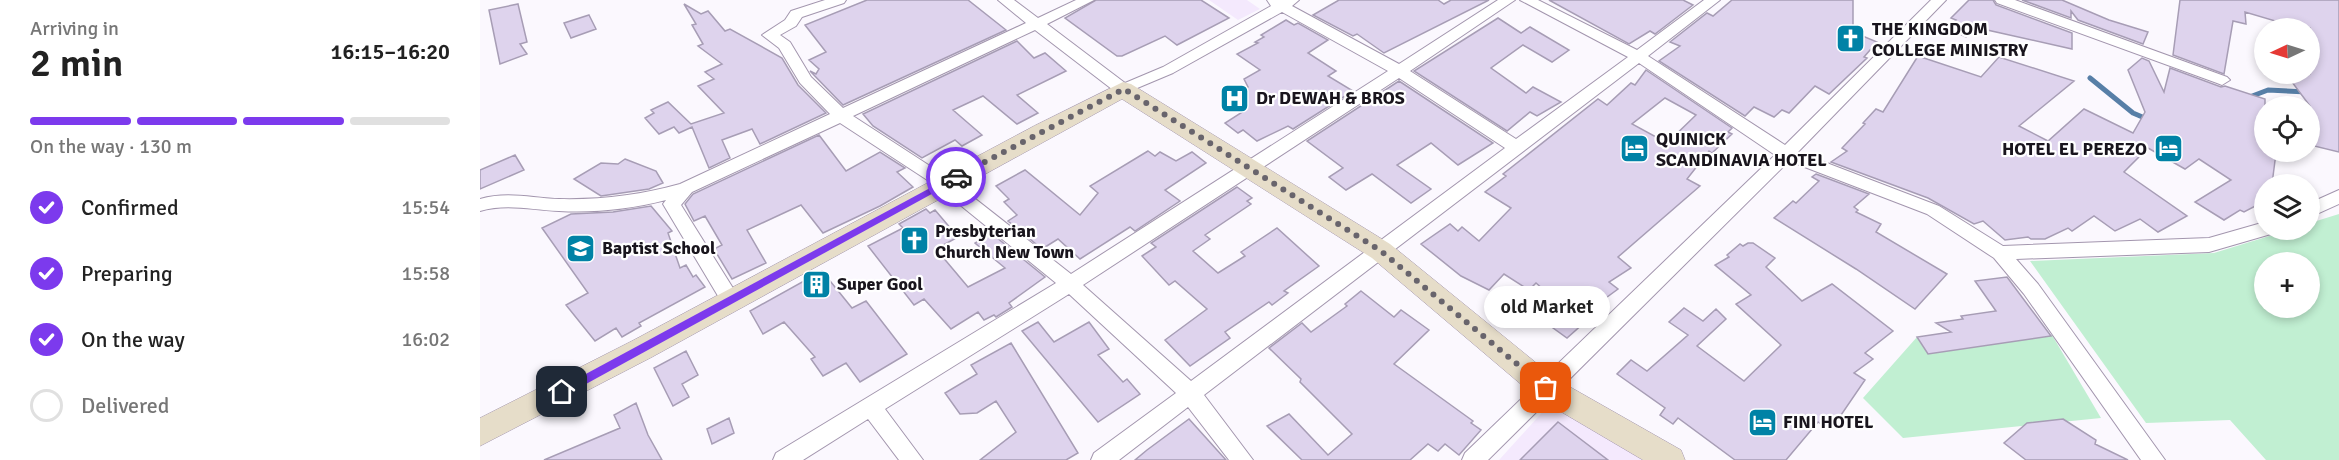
<!DOCTYPE html>
<html lang="en">
<head>
<meta charset="utf-8">
<style>
  body { margin:0; font-family:Signika,sans-serif; background:#f2f2f2; color:#222; height:100vh; display:flex; flex-direction:column; font-size:22px; white-space:nowrap }
  * { box-sizing:border-box; margin:0 }
  p { font-size:20px; color:#767676 }
  .icon { flex:none; width:33px; height:33px; fill:none; stroke:currentColor; stroke-width:2; stroke-linecap:round; stroke-linejoin:round }
  .map { position:relative; flex:1; overflow:hidden }
  .panel { display:flex; flex-direction:column; background:#fff; width:480px }
  .panel>* { flex:none }
  .needle { width:39px; rotate:266deg }
  .controls { position:absolute; left:1774px; top:18px; display:grid; gap:12px }
  .controls a { display:grid; place-items:center; width:66px; height:66px; border-radius:50%; background:#fff; box-shadow:0 3px 9px #0003; font-size:30px }
  .pin { position:absolute; display:grid; place-items:center; width:51px; height:51px; color:#fff; margin:-26px; border-radius:12px; box-shadow:0 3px 9px #0006 }
  .courier { position:absolute; display:grid; place-items:center; width:60px; height:60px; margin:-30px; border:4px solid #7c3aed; border-radius:50%; background:#fff; color:#222; box-shadow:0 2px 8px #0007 }
  .bubble { position:absolute; height:42px; border-radius:21px; background:#fff; box-shadow:0 3px 9px #0003; font-size:20px; font-weight:600; line-height:42px; text-align:center }
  .overview em { font-style:normal; font-weight:600 }
  .overview div { display:flex; flex-direction:column-reverse }
  .overview { display:flex; align-items:center; justify-content:space-between; height:102px; padding:0 30px }
  h1 { font-size:39px; font-weight:600; line-height:45px }
  .bar { display:grid; grid-template-columns:repeat(4,1fr); gap:9px 6px; align-content:center; height:72px; padding:0 30px }
  .bar i { height:8px; border-radius:4px; background:#e0e0e0 }
  .bar .active { background:#7c3aed }
  .bar p { grid-column:span 4 }
  ol { padding:0 30px; list-style:none }
  li { display:flex; align-items:center; gap:18px; height:66px }
  li p { margin-inline-start:auto }
  li .icon { padding:6px; border-radius:50%; background:#7c3aed; color:#fff; stroke-width:4 }
  li:last-child { color:#767676 }
  li i { width:33px; height:33px; border:3px solid #e0e0e0; border-radius:50% }
  main { display:flex; flex:1; min-height:0 }
  .map>svg:first-child { display:block }
  .built { fill:#f4e9fd }
  .green { fill:#c1efd2; fill-rule:evenodd }
  .lines { fill:none; stroke-linecap:round; stroke-linejoin:round }
  .stream { stroke:#577fa7; stroke-width:5 }
  .building { fill:#ded3ed; stroke:#a79db5; stroke-width:1.5; fill-rule:evenodd }
  .minor-casing { stroke:#a396ae; stroke-width:2 }
  .secondary-casing { stroke:#a396ae; stroke-width:1 }
  .minor { fill:#fff; fill-rule:evenodd }
  .secondary { fill:#e6ddc9; fill-rule:evenodd }
  .route { fill:#7c3aed }
  .done { stroke:#68646c; stroke-width:6; stroke-dasharray:0 10.8 }
  .labels { text-anchor:middle; stroke-width:4.5; stroke-linejoin:round; paint-order:stroke }
  .poi-label { font-size:18px; font-weight:bold; fill:#19151d; stroke:#fff; text-anchor:start }
</style>
</head>
<body>
<main>
<section class="panel">
<div class="overview"><div><h1>2 min</h1><p>Arriving in</p></div><em>16:15–16:20</em></div>
<div class="bar"><i class="active"></i><i class="active"></i><i class="active"></i><i></i><p>On the way · 130 m</p></div>
<ol>
<li><svg class="icon" aria-label="check" viewBox="0 0 24 24"><path d="M5 12l5 5 9-10"/></svg>Confirmed<p>15:54</p></li>
<li><svg class="icon" aria-label="check" viewBox="0 0 24 24"><path d="M5 12l5 5 9-10"/></svg>Preparing<p>15:58</p></li>
<li><svg class="icon" aria-label="check" viewBox="0 0 24 24"><path d="M5 12l5 5 9-10"/></svg>On the way<p>16:02</p></li>
<li><i></i>Delivered</li>
</ol>
</section>
<div class="map">
<svg width="1859" height="460" viewBox="0 0 1859 460">
  <rect width="100%" height="100%" fill="#fbf8fe"/>
  <path class="built" d="M729,0H767L780,9L758,20Z
    M1077,396L1171,460H1019Z"/>
  <path class="green" d="M1859,214V460H1786L1750,420L1666,423L1550,261L1734,253L1809,230H1830V223ZM1785,262H1830V308H1785Z
    M1572,335L1621,418L1423,438L1383,398L1437,337L1448,354Z"/>
  <g class="lines">
    <path class="stream" d="M1610,78L1653,113L1667,119
      M1767,98L1788,90L1827,92"/>
  </g>
  <path class="building" d="M387,0H488L526,30L363,105L330,71L336,74L339,69L329,60L346,52L325,25Z
    M616,0H721L749,18L697,45L685,36L642,56H637L585,18Z
    M859,0H958L964,4L971,0H1009L904,53L877,34L873,36L833,15Z
    M1069,0H1203L1213,5L1175,34L1170,31L1149,44Z
    M1252,0H1373V32L1397,42L1384,57L1387,58L1349,94L1335,86L1309,113L1302,110L1294,117L1274,107L1265,116L1179,61L1200,46L1190,42L1227,13L1233,16Z
    M1489,0H1513L1516,5L1592,33V49L1489,26L1486,37L1467,28L1476,20L1471,18Z
    M1542,0H1582L1629,20L1668,32L1663,44L1598,20L1591,11V18Z
    M1700,0H1859V152L1830,145V106L1806,74H1830V28H1819L1765,12L1766,24L1753,21L1744,74L1693,55Z
    M38,4L47,42L40,44L47,54L20,64L9,10Z
    M204,4L221,14L228,11L245,31L250,29L302,58L318,85L346,113L280,144L272,129L242,140L250,158L229,168L212,127L199,133L194,127L179,134L165,118L174,113L171,110L188,102L211,124L244,113L218,86L234,79L225,72L242,64L218,46L223,44L212,25L216,24Z
    M109,15L116,29L91,38L84,23Z
    M1018,18L1041,33L1050,27L1089,50L1072,62L1043,45L1011,68L1046,93L1053,87L1081,102L1057,116L1050,112L1027,131L934,71Z
    M806,20L814,25L818,23L848,40L828,53L856,71L848,76L873,91L813,129L808,126L777,141L763,130L758,133L745,123L764,111L748,99L768,87L764,79L780,70L757,54L778,43L775,42L784,37L781,35Z
    M537,41L554,58L565,53L586,71L537,95L558,113L537,124L503,96L473,110L502,135L482,146L475,140L442,158L393,126L383,114Z
    M1438,56L1501,77L1519,57L1594,81L1539,126L1568,141L1604,109L1653,133L1665,112L1648,70L1662,58L1669,61L1684,92L1690,68L1741,87L1745,86L1785,99V152L1796,153L1792,184H1785V201L1764,212L1760,210L1744,220L1715,202L1751,180L1719,159L1705,169L1668,148L1644,172L1707,216L1678,232L1660,219L1635,231L1614,216L1592,231L1588,228L1565,239H1551L1548,237L1525,240L1503,221L1494,224L1448,198L1351,162L1367,151L1362,148L1385,124L1383,123L1396,109L1403,112Z
    M1166,70L1252,128L1248,132L1252,134L1232,153L1229,151L1207,179L1220,186L1138,257L1151,268L1129,282L1138,289L1119,303L1123,306L1087,338L1062,320L1080,304L1056,283L1049,290L1024,274L1009,290L981,276L941,244L970,224L978,231L982,227L999,241L1031,208L1005,192L1026,176L1023,174L1118,99L1127,105L1151,83L1155,85ZM1185,98L1216,115L1187,143L1152,124Z
    M919,81L1013,143L978,165L951,143L917,165L951,189L931,203L892,174L866,190L849,177L863,168L827,141Z
    M339,135L366,171L400,152L425,168L417,172L433,187L400,206L343,233L321,205L267,230L286,263L252,279L234,249L242,245L225,216L214,221L205,204L213,194Z
    M668,151L675,156L680,152L696,161L712,152L726,163L685,190L700,201L655,231L650,227L600,259L578,239L562,249L528,221L537,215L524,202L529,199L516,186L545,170L600,215L618,193L610,186Z
    M35,155L44,170L0,189V170Z
    M145,159L176,171L183,183L169,189L121,196L94,179L121,163L138,164Z
    M1336,174L1389,194L1374,207L1378,210L1376,212L1401,224L1396,232L1467,274L1435,309L1376,269L1294,218L1313,201L1316,203L1339,181L1332,177Z
    M757,187L772,198L767,201L771,204L725,235L730,239L713,251L738,273L765,256L761,252L797,228L839,266L804,291L808,293L792,305L789,302L745,332L750,338L710,366L685,340L727,309L695,281L689,285L662,256L676,247L671,243Z
    M171,206L192,231L188,233L200,268L206,265L213,277L216,275L225,287L159,323L161,326L142,337L136,328L115,341L86,305L108,293L62,228L91,214L133,212Z
    M446,209L450,213L455,210L478,237L456,249L488,287L525,268L495,243L511,233L565,277L529,303L532,307L516,317L514,315L504,320L498,312L471,329L444,299L434,305L388,246L423,228L419,224Z
    M1268,243H1273L1295,258L1286,267L1322,301L1352,284L1413,331L1385,353L1393,359L1374,373L1385,380L1359,418L1348,429L1338,422L1306,460H1255L1198,418L1193,424L1180,415L1185,408L1137,374L1151,360L1167,371L1208,335L1189,322L1204,308L1223,321L1236,309L1246,319L1217,346L1264,381L1301,345L1256,304L1271,295L1235,265L1249,257L1247,255L1260,244L1263,246Z
    M342,271L372,308L386,301L427,354L380,382L366,363L343,376L331,359L335,357L304,322L283,334L270,311Z
    M1527,277L1571,336L1448,354L1437,337L1471,332L1456,323L1483,319L1481,316L1516,311L1495,281Z
    M881,291L914,317L921,310L949,330L914,364L993,421L991,423L1001,430L979,455L965,444L958,451L948,444L930,460H822L787,426L809,414L848,455L872,434L820,382L821,379L789,348L822,323L831,332L867,306L865,304Z
    M558,322L574,342L609,322L629,349L618,355L643,382L647,379L660,394L618,422L542,331Z
    M531,343L598,453L586,460H500L536,432L516,401L497,413L480,414L465,393L497,374L491,365Z
    M206,351L218,375L202,384L209,397L193,406L174,368Z
    M156,403L168,435L182,460H64L140,428L134,415Z
    M249,418L254,433L232,444L227,429Z
    M709,419L746,460H655L667,450Z
    M1583,419L1616,440L1615,444L1648,460H1546L1524,443L1547,423Z
    M1078,422L1128,460H1040Z"/>
  <g class="lines">
    <defs>
      <path id="minor" d="M345,0H366L364,3L322,17L316,26L300,35L310,42L331,77L363,108L546,23L518,0H534L558,18L596,0H614L567,24L645,83L683,67L791,6L787,0H819L812,6L919,64L1018,0H1035L930,71L1036,139L1148,57L1040,0H1058L1157,50L1224,0H1240L1168,56L1305,145L1451,0H1466L1318,152L1459,206L1523,246L1729,238L1785,222V230H1794L1791,234L1729,252L1536,259L1558,284L1685,460H1661L1544,294L1514,258L1447,214L1309,161L1008,460H982L985,453L1295,155L1159,63L724,395L773,460H749L708,407L639,460H611L614,453L696,393L589,294L405,409L443,460H419L388,419L323,460H293L296,453L576,283L458,187L360,123L212,192L201,205L261,301L258,306L251,308L244,306L183,204L186,200C151,209 115,213 79,211C52,210 27,203 0,211V199C27,191 52,198 79,199C120,200 161,195 200,184L350,114L320,83L299,48L282,35L305,20L311,11ZM802,12L908,71L591,274L470,179L373,116L555,30L637,93L643,94L693,73ZM919,78L1025,148L711,381L603,285Z
        M1515,0H1535L1747,77L1750,80L1742,85L1737,83L1517,3Z
        M1859,190V204L1830,217V203Z"/>
      <path id="secondary" d="M643,82L651,84L910,244L1076,379L1201,450L1205,460H1163L1056,397L892,258L642,99L172,357L0,446V418L152,341L554,126Z"/>
    </defs>
    <use href="#minor" class="minor-casing"/>
    <use href="#secondary" class="secondary-casing"/>
    <use href="#minor" class="minor"/>
    <use href="#secondary" class="secondary"/>
  </g>
  <path class="route" d="M476,174H479V179L86,395H78V389Z"/>
  <g class="lines">
    <path class="done" d="M476,177L644,89L901,251L1066,388"/>
  </g>
  <defs>
    <symbol id="church-square" viewBox="-11 -11 22 22"><rect x="-9" y="-9" width="18" height="18" rx="4" fill="#0082a6" stroke="#fff"/><path d="M-1.2-6h2.4v3.5h3.3v2.4h-3.3V6h-2.4V-.1h-3.3v-2.4h3.3Z" fill="#fff"/></symbol>
    <symbol id="hospital-square" viewBox="-11 -11 22 22"><rect x="-9" y="-9" width="18" height="18" rx="4" fill="#0082a6" stroke="#fff"/><path d="M-5-5h3v3.5h4V-5h3V5h-3V1.5h-4V5h-3Z" fill="#fff"/></symbol>
    <symbol id="hotel-square" viewBox="-11 -11 22 22"><rect x="-9" y="-9" width="18" height="18" rx="4" fill="#0082a6" stroke="#fff"/><path d="M-6-4.5h1.5V1H6V5H4.5V3h-9V5H-6ZM-4 0a1.8 1.8 0 1 1 3.6 0ZM.5 0V-2.5h3Q6-2.5 6 0Z" fill="#fff"/></symbol>
    <symbol id="school-square" viewBox="-11 -11 22 22"><rect x="-9" y="-9" width="18" height="18" rx="4" fill="#0082a6" stroke="#fff"/><path d="M0-5L7-2L0 1L-7-2ZM-4 1L0 2.5L4 1V4Q0 6-4 4Z" fill="#fff"/></symbol>
    <symbol id="building-square" viewBox="-11 -11 22 22"><rect x="-9" y="-9" width="18" height="18" rx="4" fill="#0082a6" stroke="#fff"/><path d="M-4-6H4V6H1V3H-1V6H-4ZM-2.5-4.3h1.7v1.8h-1.7ZM.8-4.3h1.7v1.8H.8ZM-2.5-1h1.7V.8h-1.7ZM.8-1h1.7V.8H.8Z" fill="#fff"/></symbol>
  </defs>
  <g fill-rule="evenodd">
    <use href="#church-square" x="1354" y="22" width="33" height="33"/>
    <use href="#hospital-square" x="738" y="82" width="33" height="33"/>
    <use href="#hotel-square" x="1138" y="132" width="33" height="33"/>
    <use href="#hotel-square" x="1672" y="132" width="33" height="33"/>
    <use href="#church-square" x="418" y="224" width="33" height="33"/>
    <use href="#school-square" x="84" y="232" width="33" height="33"/>
    <use href="#building-square" x="320" y="268" width="33" height="33"/>
    <use href="#hotel-square" x="1266" y="406" width="33" height="33"/>
  </g>
  <g class="labels">
    <g class="poi-label">
      <text x="1392" y="35">THE KINGDOM<tspan x="1392" dy="21">COLLEGE MINISTRY</tspan></text>
      <text x="776" y="104">Dr DEWAH &amp; BROS</text>
      <text x="1176" y="145">QUINICK<tspan x="1176" dy="21">SCANDINAVIA HOTEL</tspan></text>
      <text x="1667" y="155" text-anchor="end">HOTEL EL PEREZO</text>
      <text x="455" y="237">Presbyterian<tspan x="455" dy="21">Church New Town</tspan></text>
      <text x="122" y="254">Baptist School</text>
      <text x="357" y="290">Super Gool</text>
      <text x="1303" y="428">FINI HOTEL</text>
    </g>
  </g>
</svg>
<div class="controls">
<a><svg class="needle" viewBox="-14 -14 28 28"><path d="M0-13l5 13h-10z" fill="#e53935"/><path d="M0 13l5-13h-10z" fill="#767676"/></svg></a>
<a><svg class="icon" aria-label="locate" viewBox="0 0 24 24"><circle cx="12" cy="12" r="6"/><path d="M12 2v4M12 18v4M2 12h4M18 12h4"/></svg></a>
<a><svg class="icon" aria-label="layers" viewBox="0 0 24 24"><path d="M12 4l9 5-9 5-9-5zM3 14l9 5 9-5"/></svg></a>
<a>+</a>
</div>
<div class="pin" style="left:1066px;top:388px;background:#ea580c"><svg class="icon" aria-label="bag" viewBox="0 0 24 24"><path d="M5 8h14l-1 12H6zM9 8a3 3 0 0 1 6 0"/></svg></div>
<div class="pin" style="left:82px;top:392px;background:#1f2937"><svg class="icon" aria-label="home" viewBox="0 0 24 24"><path d="M3 11l9-7 9 7M6 9v11h12V9"/></svg></div>
<div class="courier" style="left:476px;top:177px"><svg class="icon" aria-label="car" viewBox="0 0 24 24"><path d="M5 17H2v-5l4-1 3-4h7l3 4 3 1v5h-3M9 17h6M6 11h13"/><circle cx="7" cy="17" r="2"/><circle cx="17" cy="17" r="2"/></svg></div>
<div class="bubble" style="left:1004px;top:286px;width:126px">old Market</div>
</div>
</main>
</body>
</html>
